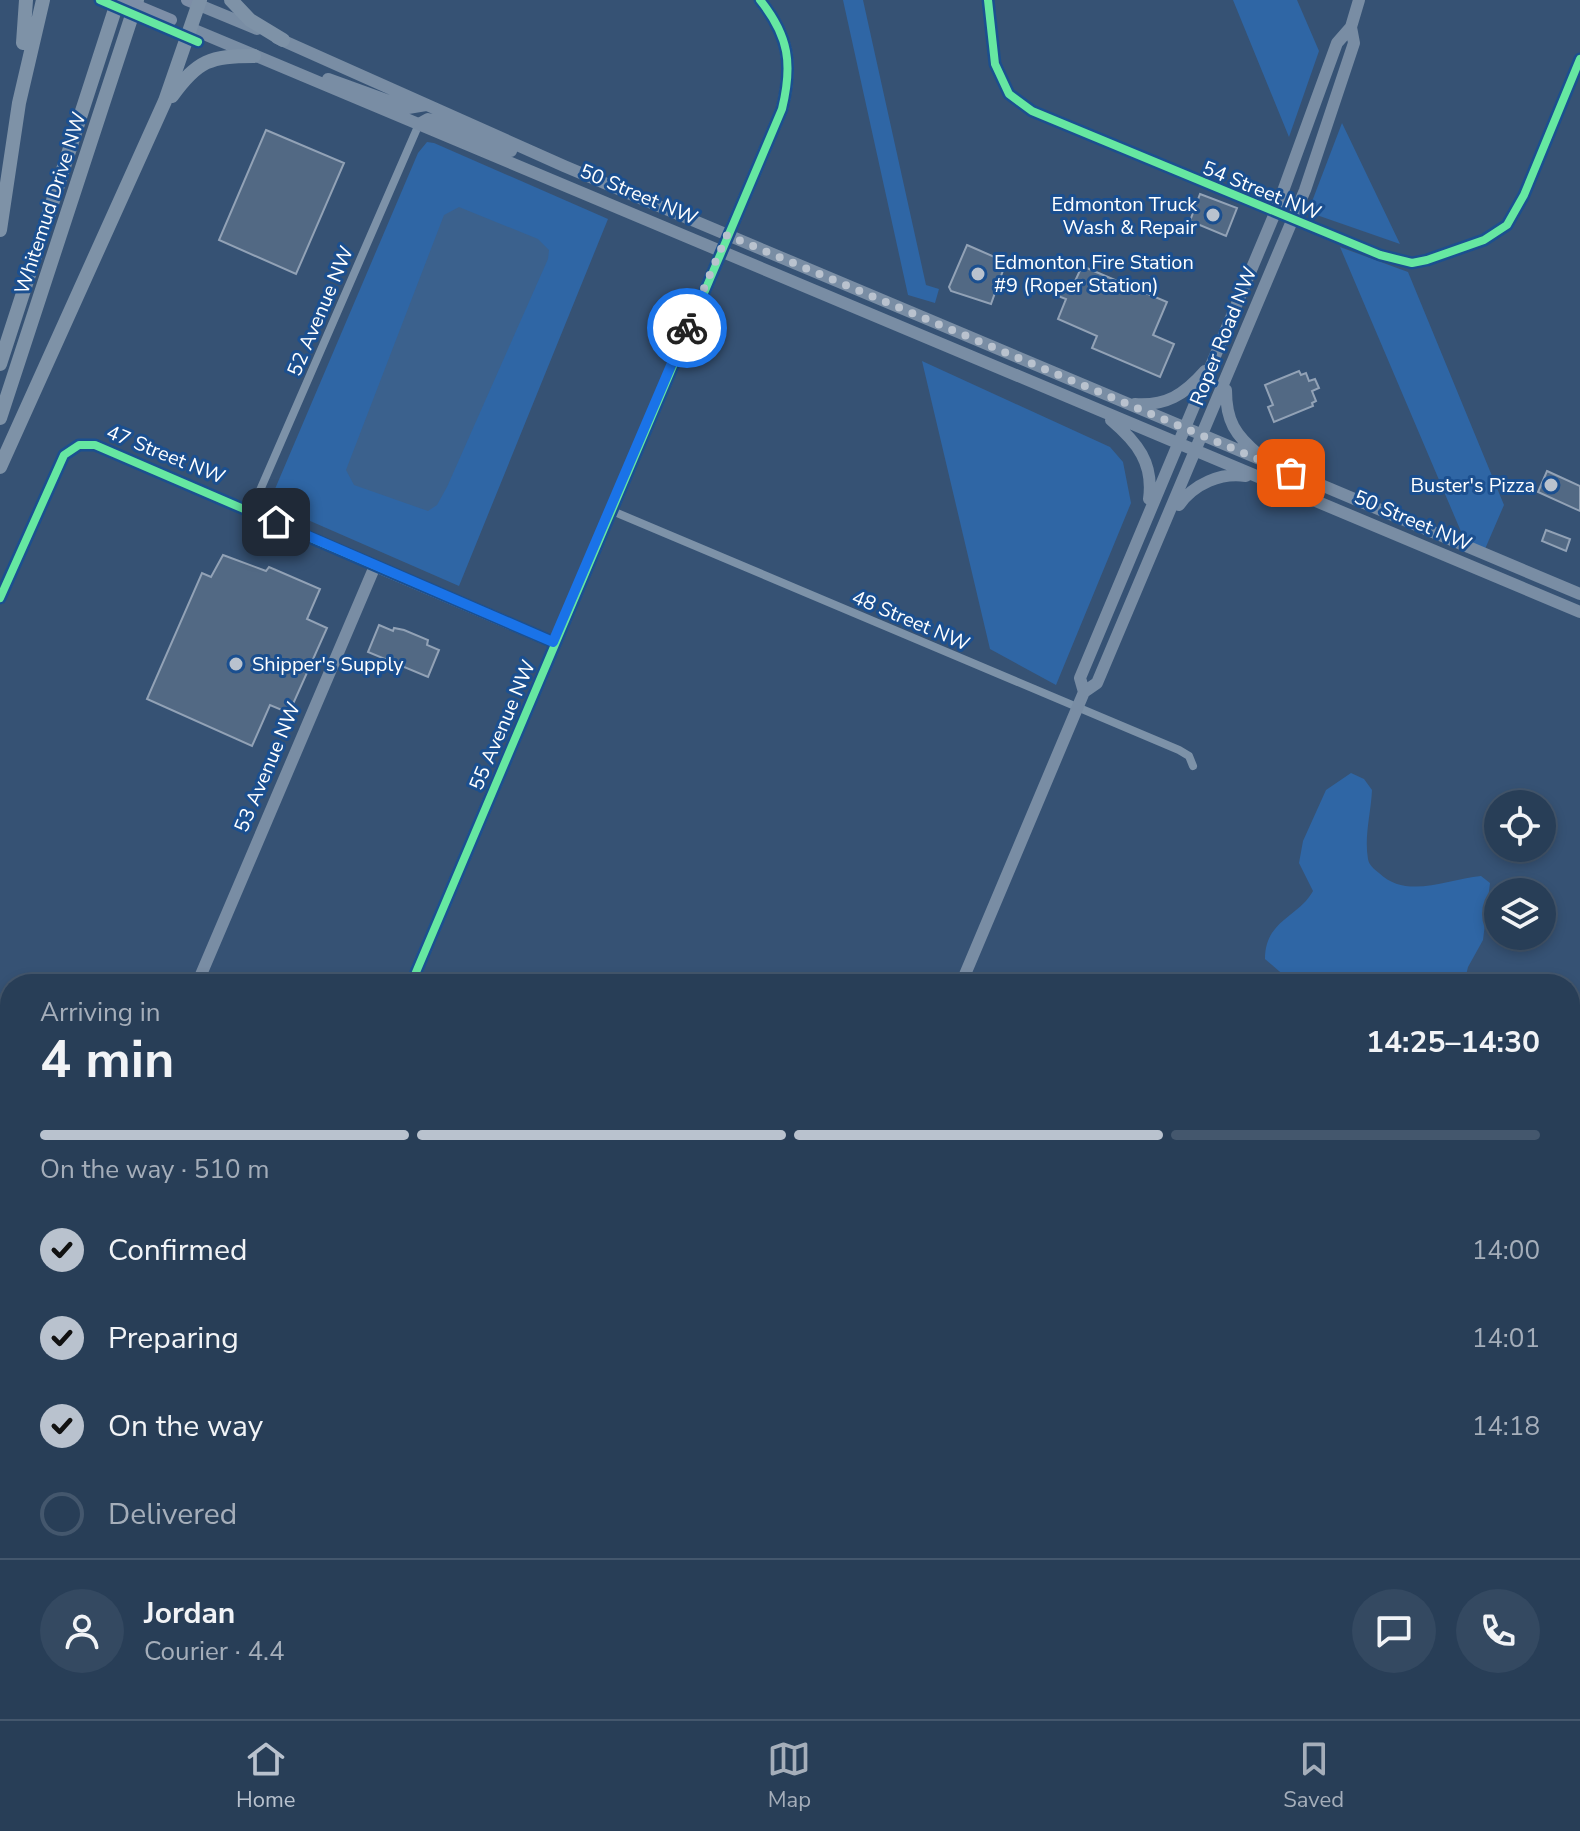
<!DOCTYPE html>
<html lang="en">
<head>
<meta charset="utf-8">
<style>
  body { margin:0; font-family:"Nunito Sans",sans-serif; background:#344961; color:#f1f3f6; height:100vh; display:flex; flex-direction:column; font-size:30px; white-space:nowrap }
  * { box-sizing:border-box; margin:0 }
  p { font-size:26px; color:#a5aeba }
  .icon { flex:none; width:44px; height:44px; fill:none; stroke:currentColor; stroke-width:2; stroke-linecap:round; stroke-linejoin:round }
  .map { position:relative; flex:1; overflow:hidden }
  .drawer { position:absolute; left:0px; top:974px; width:1580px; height:746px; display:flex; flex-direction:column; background:#283e57; border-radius:32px 32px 0 0; box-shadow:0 4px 12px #0003,0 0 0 2px #44576d }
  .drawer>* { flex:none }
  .tools { position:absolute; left:1484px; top:790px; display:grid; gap:16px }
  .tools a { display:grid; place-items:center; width:72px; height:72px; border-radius:50%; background:#283e57; box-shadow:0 4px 12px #0003,0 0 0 2px #44576d; font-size:40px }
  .pin { position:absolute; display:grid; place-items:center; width:68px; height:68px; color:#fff; margin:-34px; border-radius:16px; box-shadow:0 4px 12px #0006 }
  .courier { position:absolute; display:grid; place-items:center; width:80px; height:80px; margin:-40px; border:6px solid #1a73e8; border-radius:50%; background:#fff; color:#222; box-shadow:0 2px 10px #0007 }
  .overview em { font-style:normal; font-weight:700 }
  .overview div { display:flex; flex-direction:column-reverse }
  .overview { display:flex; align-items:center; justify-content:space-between; height:136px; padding:0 40px }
  h1 { font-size:52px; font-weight:700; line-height:60px }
  .bar { display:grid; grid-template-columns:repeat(4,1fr); gap:12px 8px; align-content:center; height:96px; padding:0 40px }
  .bar i { height:10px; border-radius:6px; background:#44576d }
  .bar .active { background:#b9c2ce }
  .bar p { grid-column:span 4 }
  .line { display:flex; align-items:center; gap:20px; padding:0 40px; border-top:2px solid #44576d }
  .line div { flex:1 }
  .round { display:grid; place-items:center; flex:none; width:84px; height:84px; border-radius:42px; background:#344961 }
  ol { padding:0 40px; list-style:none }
  li { display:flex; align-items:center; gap:24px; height:88px }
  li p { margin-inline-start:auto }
  li .icon { padding:8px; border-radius:50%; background:#b9c2ce; color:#111; stroke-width:4 }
  li:last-child { color:#a5aeba }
  li i { width:44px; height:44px; border:4px solid #44576d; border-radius:50% }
  .dock { display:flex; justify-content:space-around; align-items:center; height:112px; border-top:2px solid #44576d; background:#283e57; font-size:22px; color:#a5aeba }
  .dock a { display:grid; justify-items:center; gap:4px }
  .dock .active { color:#b9c2ce }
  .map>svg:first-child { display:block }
  .green { fill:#2f66a5 }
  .water { fill:#3b618d }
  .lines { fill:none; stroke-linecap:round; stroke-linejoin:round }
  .stream { stroke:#3b618d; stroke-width:3 }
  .building { fill:#526984; stroke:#92a2b6; stroke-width:2 }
  .street { stroke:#7d92a8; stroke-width:8 }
  .secondary { stroke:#798da4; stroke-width:12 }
  .primary { stroke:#7d8ea7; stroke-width:12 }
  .highway { stroke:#7e92a7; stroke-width:14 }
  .primary-bridge { stroke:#7d8ea7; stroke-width:12 }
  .cycleway-casing { stroke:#1b4f8f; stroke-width:13 }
  .cycleway { stroke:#66e7a1; stroke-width:8 }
  .done { stroke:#b9c2ce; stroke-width:8; stroke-dasharray:0 14.4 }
  .route { stroke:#1a73e8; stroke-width:10 }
  .poi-dot { fill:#b9c2ce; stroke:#1b4f8f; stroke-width:3 }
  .labels { text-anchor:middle; stroke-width:6; stroke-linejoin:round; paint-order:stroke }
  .street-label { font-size:20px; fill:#fff; stroke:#1b4f8f }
  .poi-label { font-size:20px; fill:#fff; stroke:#1b4f8f; text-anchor:end }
</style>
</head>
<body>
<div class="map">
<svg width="1580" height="1719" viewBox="0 0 1580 1719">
  <rect width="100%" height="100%" fill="#365274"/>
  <path class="green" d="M843,0H863L926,285L939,289L935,303L908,295Z
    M1233,0H1297L1319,51L1289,137Z
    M1342,123L1400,244L1308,212Z
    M427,142L434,143L608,219L459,586L269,503L418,153Z
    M1340,247L1408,272L1504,505L1485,549L1465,541Z
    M922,361L1110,447L1123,462L1131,503L1056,685L990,649Z
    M1351,773L1364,779L1372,790C1371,813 1364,836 1368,859C1369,865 1374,869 1379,873C1407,900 1447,879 1481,876L1490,883L1483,940L1468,967L1464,984H1294L1265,959C1265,920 1299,917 1313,891L1299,863L1303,841L1326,790Z
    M1570,1688H1580V1719H933L937,1710H1570Z"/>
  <path class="water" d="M459,207L538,239L549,250L548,259L447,487L437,505L428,511L354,485L346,470L444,215Z
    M1018,1710H1099L1097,1719H1009Z"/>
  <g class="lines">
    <path class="stream" d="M1418,1719L1424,1710
      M1447,1719L1448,1710
      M1470,1719L1479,1710L1489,1713L1493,1719"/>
  </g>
  <path class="building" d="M266,130L344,163L296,274L219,240Z
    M1200,194L1237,208L1226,236L1190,221Z
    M967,245L1006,262L991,304L951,291L949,287Z
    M1082,266L1167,302L1153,335L1174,344L1160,377L1092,348L1097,336L1058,319L1066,299L1058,296L1062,286L1071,290Z
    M1299,371L1301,375L1306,373L1309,381L1315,379L1319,388L1312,391L1316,401L1312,403L1313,406L1274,422L1268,407L1273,405L1265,385Z
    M1547,471L1580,486V511L1538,492Z
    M1546,530L1570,539L1566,551L1542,541Z
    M223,555L266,571L269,567L320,589L307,619L327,628L289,713L270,705L252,746L147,699L202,573L211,577Z
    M379,625L393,631L394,628L404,630L428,640L427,645L439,650L428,677L368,652Z"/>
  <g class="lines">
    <path class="street" d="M988,0L995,64L1009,94L1032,111L1380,255L1412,263L1427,260L1484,240L1507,225L1524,195L1580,59
      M610,510L1179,750L1189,756L1193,766
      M251,511L419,124
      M0,598L59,464C73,440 92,444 115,453L375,566
      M0,1041L10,1045
      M253,1719L256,1710"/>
    <path class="secondary" d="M199,5L257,29
      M192,29L1580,612
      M277,38L564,166L1580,594
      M328,79L408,108L426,105
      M419,124L428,119L437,121L511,151
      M1226,390C1226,421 1235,435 1259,455
      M1135,404C1166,406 1184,395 1205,371
      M1111,420C1137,442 1154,463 1149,499
      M1179,505C1194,484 1221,472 1246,476
      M1084,692L1080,678L1275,213L1337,43L1351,27L1359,0
      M197,984L375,566L553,642
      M411,984L782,109C793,64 789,36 760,0
      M961,984L1084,692L1097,683L1305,190L1354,43L1351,27
      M0,1441L10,1418
      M646,1719L650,1710"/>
    <path class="primary" d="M187,0L199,5"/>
    <path class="highway" d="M231,0L250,20L283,40
      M23,43L26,0
      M172,96C198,60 210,56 254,56
      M0,230L19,103L43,0
      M0,364L118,0
      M0,418L137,0
      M0,467L165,101L200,0"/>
    <path class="primary-bridge" d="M123,0L171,20"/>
    <defs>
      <path id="cycleway" d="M100,0L198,42
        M988,0L995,64L1009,94L1032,111L1380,255L1412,263L1427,260L1484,240L1507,225L1524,195L1580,59
        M0,598L64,455L79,445H95L553,642
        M411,984L782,109C793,64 789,36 760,0"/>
    </defs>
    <use href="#cycleway" class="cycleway-casing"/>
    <use href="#cycleway" class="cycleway"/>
  </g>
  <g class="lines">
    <path class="done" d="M687,328L727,235L1291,473"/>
    <path class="route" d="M276,522L553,642L687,328"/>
  </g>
  <g class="poi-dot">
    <circle cx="1213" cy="215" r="8"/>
    <circle cx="978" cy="274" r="8"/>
    <circle cx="1551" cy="485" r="8"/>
    <circle cx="236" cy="664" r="8"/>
  </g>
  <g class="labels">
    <g class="street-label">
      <text transform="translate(1262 190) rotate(22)" y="7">54 Street NW</text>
      <text transform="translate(639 194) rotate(23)" y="7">50 Street NW</text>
      <text transform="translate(50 203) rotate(-72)" y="7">Whitemud Drive NW</text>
      <text transform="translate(320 311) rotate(-67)" y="7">52 Avenue NW</text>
      <text transform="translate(1223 336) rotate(-68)" y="7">Roper Road NW</text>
      <text transform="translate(166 454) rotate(22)" y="7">47 Street NW</text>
      <text transform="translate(1413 520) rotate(23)" y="7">50 Street NW</text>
      <text transform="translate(911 620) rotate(23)" y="7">48 Street NW</text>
      <text transform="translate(502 725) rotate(-67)" y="7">55 Avenue NW</text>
      <text transform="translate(267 767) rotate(-67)" y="7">53 Avenue NW</text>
    </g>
    <g class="poi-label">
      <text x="1197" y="211">Edmonton Truck<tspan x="1197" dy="23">Wash &amp; Repair</tspan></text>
      <text x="994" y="269" text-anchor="start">Edmonton Fire Station<tspan x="994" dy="23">#9 (Roper Station)</tspan></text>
      <text x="1535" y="492">Buster's Pizza</text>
      <text x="252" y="671" text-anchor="start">Shipper's Supply</text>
    </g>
  </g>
</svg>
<div class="tools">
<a><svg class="icon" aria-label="locate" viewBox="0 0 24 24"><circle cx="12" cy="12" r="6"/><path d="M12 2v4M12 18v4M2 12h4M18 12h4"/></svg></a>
<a><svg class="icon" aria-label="layers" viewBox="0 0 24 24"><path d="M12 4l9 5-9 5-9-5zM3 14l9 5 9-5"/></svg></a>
</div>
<div class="pin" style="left:1291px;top:473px;background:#ea580c"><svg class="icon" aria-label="bag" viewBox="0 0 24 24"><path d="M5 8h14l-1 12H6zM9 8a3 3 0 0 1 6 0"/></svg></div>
<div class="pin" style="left:276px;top:522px;background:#1f2937"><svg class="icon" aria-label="home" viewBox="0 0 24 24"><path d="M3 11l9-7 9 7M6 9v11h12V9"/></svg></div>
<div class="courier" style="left:687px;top:328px"><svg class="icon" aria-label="bike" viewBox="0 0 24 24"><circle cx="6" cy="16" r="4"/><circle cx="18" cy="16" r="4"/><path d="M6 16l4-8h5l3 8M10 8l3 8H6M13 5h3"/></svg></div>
<section class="drawer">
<div class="overview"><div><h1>4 min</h1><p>Arriving in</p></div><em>14:25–14:30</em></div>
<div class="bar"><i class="active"></i><i class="active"></i><i class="active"></i><i></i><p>On the way · 510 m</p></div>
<ol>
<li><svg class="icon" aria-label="check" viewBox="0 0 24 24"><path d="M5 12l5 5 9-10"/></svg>Confirmed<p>14:00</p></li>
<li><svg class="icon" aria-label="check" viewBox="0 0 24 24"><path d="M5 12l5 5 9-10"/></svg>Preparing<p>14:01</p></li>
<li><svg class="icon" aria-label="check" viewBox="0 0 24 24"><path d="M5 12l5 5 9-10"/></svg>On the way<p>14:18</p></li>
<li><i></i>Delivered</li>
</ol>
<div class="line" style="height:144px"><a class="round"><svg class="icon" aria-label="person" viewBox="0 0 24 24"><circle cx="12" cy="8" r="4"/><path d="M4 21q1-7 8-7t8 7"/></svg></a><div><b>Jordan</b><p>Courier · 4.4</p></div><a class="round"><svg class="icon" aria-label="chat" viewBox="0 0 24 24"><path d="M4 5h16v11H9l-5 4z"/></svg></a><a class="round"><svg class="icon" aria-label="phone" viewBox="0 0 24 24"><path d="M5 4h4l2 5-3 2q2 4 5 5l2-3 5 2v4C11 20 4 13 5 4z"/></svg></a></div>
</section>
</div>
<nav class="dock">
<a class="active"><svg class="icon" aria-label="home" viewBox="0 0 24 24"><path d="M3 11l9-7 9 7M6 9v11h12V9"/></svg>Home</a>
<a><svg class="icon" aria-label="map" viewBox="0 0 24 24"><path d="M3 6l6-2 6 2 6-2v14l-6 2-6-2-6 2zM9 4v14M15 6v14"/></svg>Map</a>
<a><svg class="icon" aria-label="saved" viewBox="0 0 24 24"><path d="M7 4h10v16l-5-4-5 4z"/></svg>Saved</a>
</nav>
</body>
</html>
